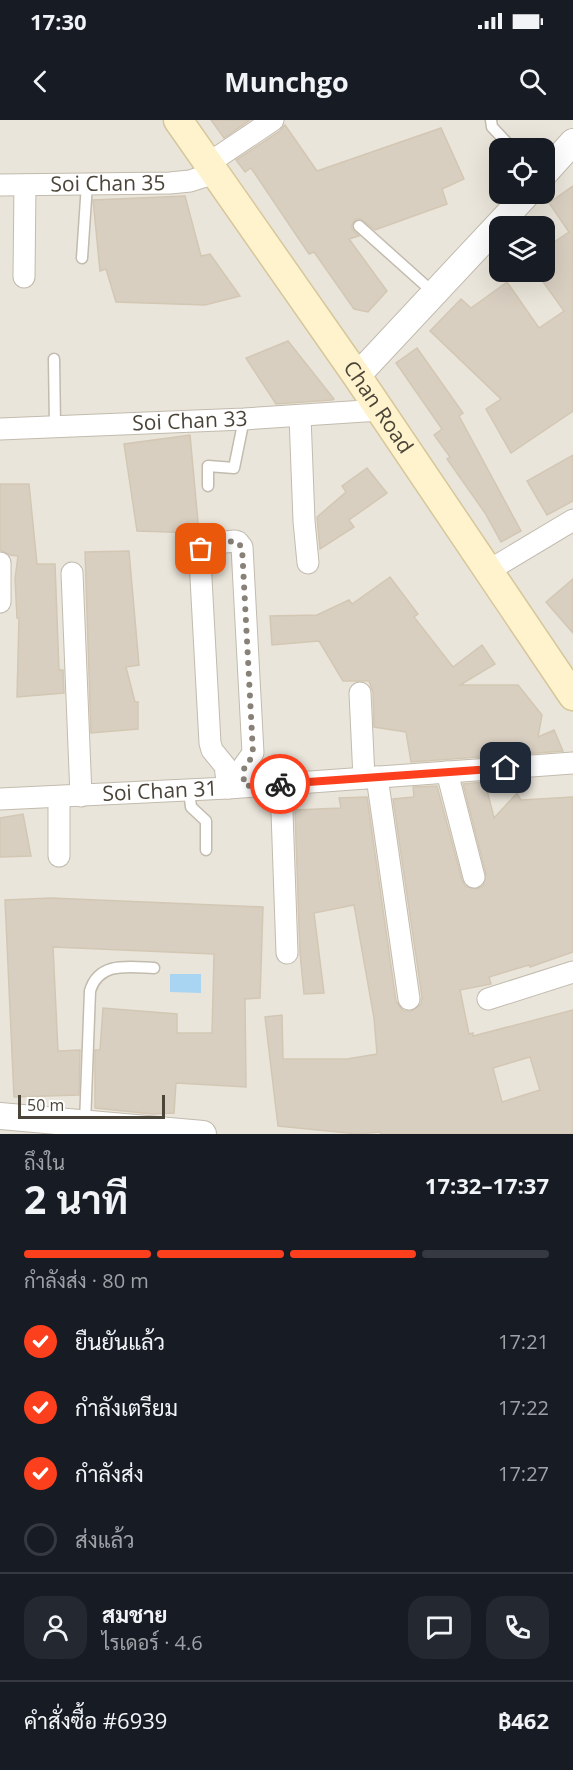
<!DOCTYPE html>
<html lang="th">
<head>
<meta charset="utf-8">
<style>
  body { margin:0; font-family:"Open Sans",Sarabun,sans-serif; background:#242831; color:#f1f3f6; height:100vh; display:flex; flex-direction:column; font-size:22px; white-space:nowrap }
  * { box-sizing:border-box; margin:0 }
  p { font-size:20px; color:#9ea1a6 }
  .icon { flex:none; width:33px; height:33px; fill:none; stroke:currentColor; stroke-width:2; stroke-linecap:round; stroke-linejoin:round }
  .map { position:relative; height:1014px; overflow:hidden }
  .side { display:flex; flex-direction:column; background:#171b24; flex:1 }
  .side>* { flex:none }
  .fabs { position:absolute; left:489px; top:18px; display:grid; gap:12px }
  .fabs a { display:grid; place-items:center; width:66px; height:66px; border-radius:12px; background:#171b24; box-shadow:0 6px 24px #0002; font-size:30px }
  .scale { position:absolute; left:18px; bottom:15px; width:147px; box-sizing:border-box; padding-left:6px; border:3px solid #4b4439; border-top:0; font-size:16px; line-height:21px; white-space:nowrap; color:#4b4439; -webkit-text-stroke:4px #fff; paint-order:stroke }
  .pin { position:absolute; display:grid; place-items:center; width:51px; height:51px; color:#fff; margin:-26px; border-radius:12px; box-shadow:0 3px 9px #0006 }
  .courier { position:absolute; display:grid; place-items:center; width:60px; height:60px; margin:-30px; border:4px solid #fc3f1d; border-radius:50%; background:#fff; color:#222; box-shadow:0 2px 8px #0007 }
  .summary em { font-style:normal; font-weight:700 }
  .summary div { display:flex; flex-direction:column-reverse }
  .summary { display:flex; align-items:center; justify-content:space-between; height:102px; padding:0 24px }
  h1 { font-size:39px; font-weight:700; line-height:45px }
  .bar { display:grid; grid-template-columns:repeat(4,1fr); gap:9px 6px; align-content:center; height:72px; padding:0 24px }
  .bar i { height:8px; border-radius:4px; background:#363941 }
  .bar .active { background:#fc3f1d }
  .bar p { grid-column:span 4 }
  .line { display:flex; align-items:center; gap:15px; padding:0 24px; border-top:2px solid #363941 }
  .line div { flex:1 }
  .round { display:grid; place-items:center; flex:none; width:63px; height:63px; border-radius:18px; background:#242831 }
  ol { padding:0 24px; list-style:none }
  li { display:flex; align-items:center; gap:18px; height:66px }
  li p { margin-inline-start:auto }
  li .icon { padding:6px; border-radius:50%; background:#fc3f1d; color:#fff; stroke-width:4 }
  li:last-child { color:#9ea1a6 }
  li i { width:33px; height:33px; border:3px solid #363941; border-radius:50% }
  .status { display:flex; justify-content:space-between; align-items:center; height:42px; padding:0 30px; background:#171b24; direction:ltr }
  .status svg { height:16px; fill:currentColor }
  header { display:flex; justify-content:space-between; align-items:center; height:78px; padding:0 24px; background:#171b24; font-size:27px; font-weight:700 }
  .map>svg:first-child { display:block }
  .residential { fill:#eae5da; fill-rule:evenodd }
  .water { fill:#a9d4f2 }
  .building { fill:#d8cfc1; stroke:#d3c7b4; stroke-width:1.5; fill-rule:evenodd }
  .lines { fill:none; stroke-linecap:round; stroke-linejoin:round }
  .service-casing { stroke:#c2bbae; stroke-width:13 }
  .minor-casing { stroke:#c2bbae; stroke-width:23 }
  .tertiary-casing { stroke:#c2bbae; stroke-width:28 }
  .secondary-casing { stroke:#d6c79b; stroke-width:31 }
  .service { stroke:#fff; stroke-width:10 }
  .minor { stroke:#fff; stroke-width:21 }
  .tertiary { stroke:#fff; stroke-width:26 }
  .secondary { stroke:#fff3cd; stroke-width:28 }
  .done { stroke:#878178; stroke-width:6; stroke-dasharray:0 10.8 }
  .route { stroke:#fc3f1d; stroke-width:8 }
  .labels { text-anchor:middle; stroke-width:5; stroke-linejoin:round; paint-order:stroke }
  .street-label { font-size:21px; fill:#4b4439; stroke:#fff }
</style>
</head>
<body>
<div class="status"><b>17:30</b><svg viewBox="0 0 49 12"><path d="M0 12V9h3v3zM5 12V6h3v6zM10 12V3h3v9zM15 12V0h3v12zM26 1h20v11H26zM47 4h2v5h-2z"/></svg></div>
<header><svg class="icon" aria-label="back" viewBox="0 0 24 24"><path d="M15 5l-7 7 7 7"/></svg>Munchgo<svg class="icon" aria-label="search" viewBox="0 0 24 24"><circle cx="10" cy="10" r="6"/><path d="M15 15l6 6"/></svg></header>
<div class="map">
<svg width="573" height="1014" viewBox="0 0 573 1014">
  <rect width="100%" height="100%" fill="#f6f3ec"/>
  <path class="residential" d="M0,0H573V1014H0ZM500,28H544V74H500ZM500,106H544V152H500Z"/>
  <path class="water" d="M170,854H201V873L170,872Z"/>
  <path class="building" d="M211,0H250L224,18Z
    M285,5L317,51L441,8L464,59L442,69L447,84L375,110L361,99H356L352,104V109L359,116L349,119L387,171L368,192L354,189L314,132L309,134L251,48L245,52L236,40L280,11Z
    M573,66V291L511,333L486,289L501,279L430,211L461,179L471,188L507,162L539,208L564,191L536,152H544V129L569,112L549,83Z
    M185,76L201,136L210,134L240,176L205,185L116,182L106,149L100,151L93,80Z
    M288,221L334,279L332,280L276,284L246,238Z
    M417,228L463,293L459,296L521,411L501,422L485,393L447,339L450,337L434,315L442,309L396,243Z
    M190,315L199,413L137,411L124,324Z
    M573,335V381L547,395L527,361Z
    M367,348L387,373L349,400L354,407L320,429L317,397L346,372L342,366Z
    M0,364H29L37,444H55L59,550H63L64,573L17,577L19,498H17L15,459L18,436L10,435L0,430Z
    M129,431L139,545L126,547L135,582H138V609L91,613L85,432Z
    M390,457L418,494L414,497L453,547L482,525L495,544L460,565H518L542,595L538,617L554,610L563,631L411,642L406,612L374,607L373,572L369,561H343L319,521L272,525L270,496L317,495L349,480L352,484Z
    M573,459V513L546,482Z
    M485,662L494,698L517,673L521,680L573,677V832L530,847L529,845L489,857L491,864L460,870L469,914L473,913V916L573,890V1014H381L380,1012L358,1014L278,1006L265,897L282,895L283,939H347L377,934L374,898L354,785L314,793L324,873L304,874L300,833L295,690L341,688L339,678L367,677L396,881L399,886L404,891H411L421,884L422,877L393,679L414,677L413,667L437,666L462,760L465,766L477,769L483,766L486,754L463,664ZM530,937L540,970L502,982L493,948Z
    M23,694L31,736L0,737V698Z
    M51,778L263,787L260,878L245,879L246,967L176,963L174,993L153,994L95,988V930H100L103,888L177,894V913H212L214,834L53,827L58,931L80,930L79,975L14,977L5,780Z"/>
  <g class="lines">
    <defs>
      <path id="service" d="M491,0L492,7L512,28
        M359,106L435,174
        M82,138L87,64
        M54,239L55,306
        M208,366V346L234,348L244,299
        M189,670L191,687L206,701V730
        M85,1004L90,871C99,841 129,847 154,848"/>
      <g id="minor">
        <path d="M209,43L273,0"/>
        <path id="s1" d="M0,65L170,63L190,61L215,53"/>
        <path d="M24,157L25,65"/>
        <path d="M300,296L304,401L308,443"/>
        <path id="s2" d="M0,309L244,299L380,290"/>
        <path d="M488,451L573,400"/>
        <path d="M72,453L81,676"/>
        <path d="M0,482V443"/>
        <path d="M360,573L364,658"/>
        <path d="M447,652L474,757"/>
        <path d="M377,657L409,879"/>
        <path d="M281,664L287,833"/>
        <path d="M228,668L225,646L212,630L210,623L200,440L201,429L205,424L235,421L238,422L242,427L253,633L243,647L245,666"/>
        <path d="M59,677V736"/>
        <path id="s3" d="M0,679L228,668L573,643"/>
        <path d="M488,879L573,852"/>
      </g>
      <path id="tertiary" d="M544,54L573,22
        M357,256L527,74
        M0,996L203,1014"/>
      <g id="secondary">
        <path id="s4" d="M178,0L357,256L573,576"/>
      </g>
    </defs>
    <use href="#service" class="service-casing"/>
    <use href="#minor" class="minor-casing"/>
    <use href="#tertiary" class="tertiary-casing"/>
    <use href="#secondary" class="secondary-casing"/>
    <use href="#service" class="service"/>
    <use href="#minor" class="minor"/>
    <use href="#tertiary" class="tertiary"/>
    <use href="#secondary" class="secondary"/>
  </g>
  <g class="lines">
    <path class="done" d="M201,429L205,424L235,421L242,427L253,633C247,650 240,643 245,666L280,664"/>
    <path class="route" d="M280,664L506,648"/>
  </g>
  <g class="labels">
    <g class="street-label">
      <text dy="7" stroke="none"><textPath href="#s1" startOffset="108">Soi Chan 35</textPath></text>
      <text dy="7" stroke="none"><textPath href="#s4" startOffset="350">Chan Road</textPath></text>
      <text dy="7" stroke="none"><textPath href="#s2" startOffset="190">Soi Chan 33</textPath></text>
      <text dy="7" stroke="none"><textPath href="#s3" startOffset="160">Soi Chan 31</textPath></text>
    </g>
  </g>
</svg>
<div class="fabs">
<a><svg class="icon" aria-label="locate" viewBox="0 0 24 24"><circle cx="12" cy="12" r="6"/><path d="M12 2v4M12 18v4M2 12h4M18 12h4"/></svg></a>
<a><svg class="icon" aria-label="layers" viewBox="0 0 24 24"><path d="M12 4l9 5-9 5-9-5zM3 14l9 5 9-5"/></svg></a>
</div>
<div class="scale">50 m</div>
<div class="pin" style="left:201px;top:429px;background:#ea580c"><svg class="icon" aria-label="bag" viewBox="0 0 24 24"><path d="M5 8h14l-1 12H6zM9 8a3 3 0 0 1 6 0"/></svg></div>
<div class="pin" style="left:506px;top:648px;background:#1f2937"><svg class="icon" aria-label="home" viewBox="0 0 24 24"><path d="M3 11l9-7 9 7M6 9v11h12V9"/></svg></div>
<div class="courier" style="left:280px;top:664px"><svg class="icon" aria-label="bike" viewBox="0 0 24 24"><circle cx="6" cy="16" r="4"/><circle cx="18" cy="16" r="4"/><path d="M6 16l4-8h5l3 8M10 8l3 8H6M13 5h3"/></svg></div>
</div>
<section class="side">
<div class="summary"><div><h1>2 นาที</h1><p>ถึงใน</p></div><em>17:32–17:37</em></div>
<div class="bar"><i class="active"></i><i class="active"></i><i class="active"></i><i></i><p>กำลังส่ง · 80 m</p></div>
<ol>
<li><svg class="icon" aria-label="check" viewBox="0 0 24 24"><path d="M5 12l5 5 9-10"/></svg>ยืนยันแล้ว<p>17:21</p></li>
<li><svg class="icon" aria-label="check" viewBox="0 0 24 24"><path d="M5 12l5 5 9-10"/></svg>กำลังเตรียม<p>17:22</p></li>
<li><svg class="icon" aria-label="check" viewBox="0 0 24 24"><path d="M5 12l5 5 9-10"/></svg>กำลังส่ง<p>17:27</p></li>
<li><i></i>ส่งแล้ว</li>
</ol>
<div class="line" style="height:108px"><a class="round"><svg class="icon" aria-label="person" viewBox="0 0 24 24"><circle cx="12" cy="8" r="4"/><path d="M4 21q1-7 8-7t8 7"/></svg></a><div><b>สมชาย</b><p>ไรเดอร์ · 4.6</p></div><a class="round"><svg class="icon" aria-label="chat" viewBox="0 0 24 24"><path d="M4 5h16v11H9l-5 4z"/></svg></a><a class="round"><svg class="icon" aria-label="phone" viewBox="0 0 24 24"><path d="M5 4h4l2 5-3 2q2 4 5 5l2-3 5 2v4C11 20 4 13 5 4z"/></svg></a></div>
<div class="line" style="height:78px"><div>คำสั่งซื้อ #6939</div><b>฿462</b></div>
</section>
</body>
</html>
